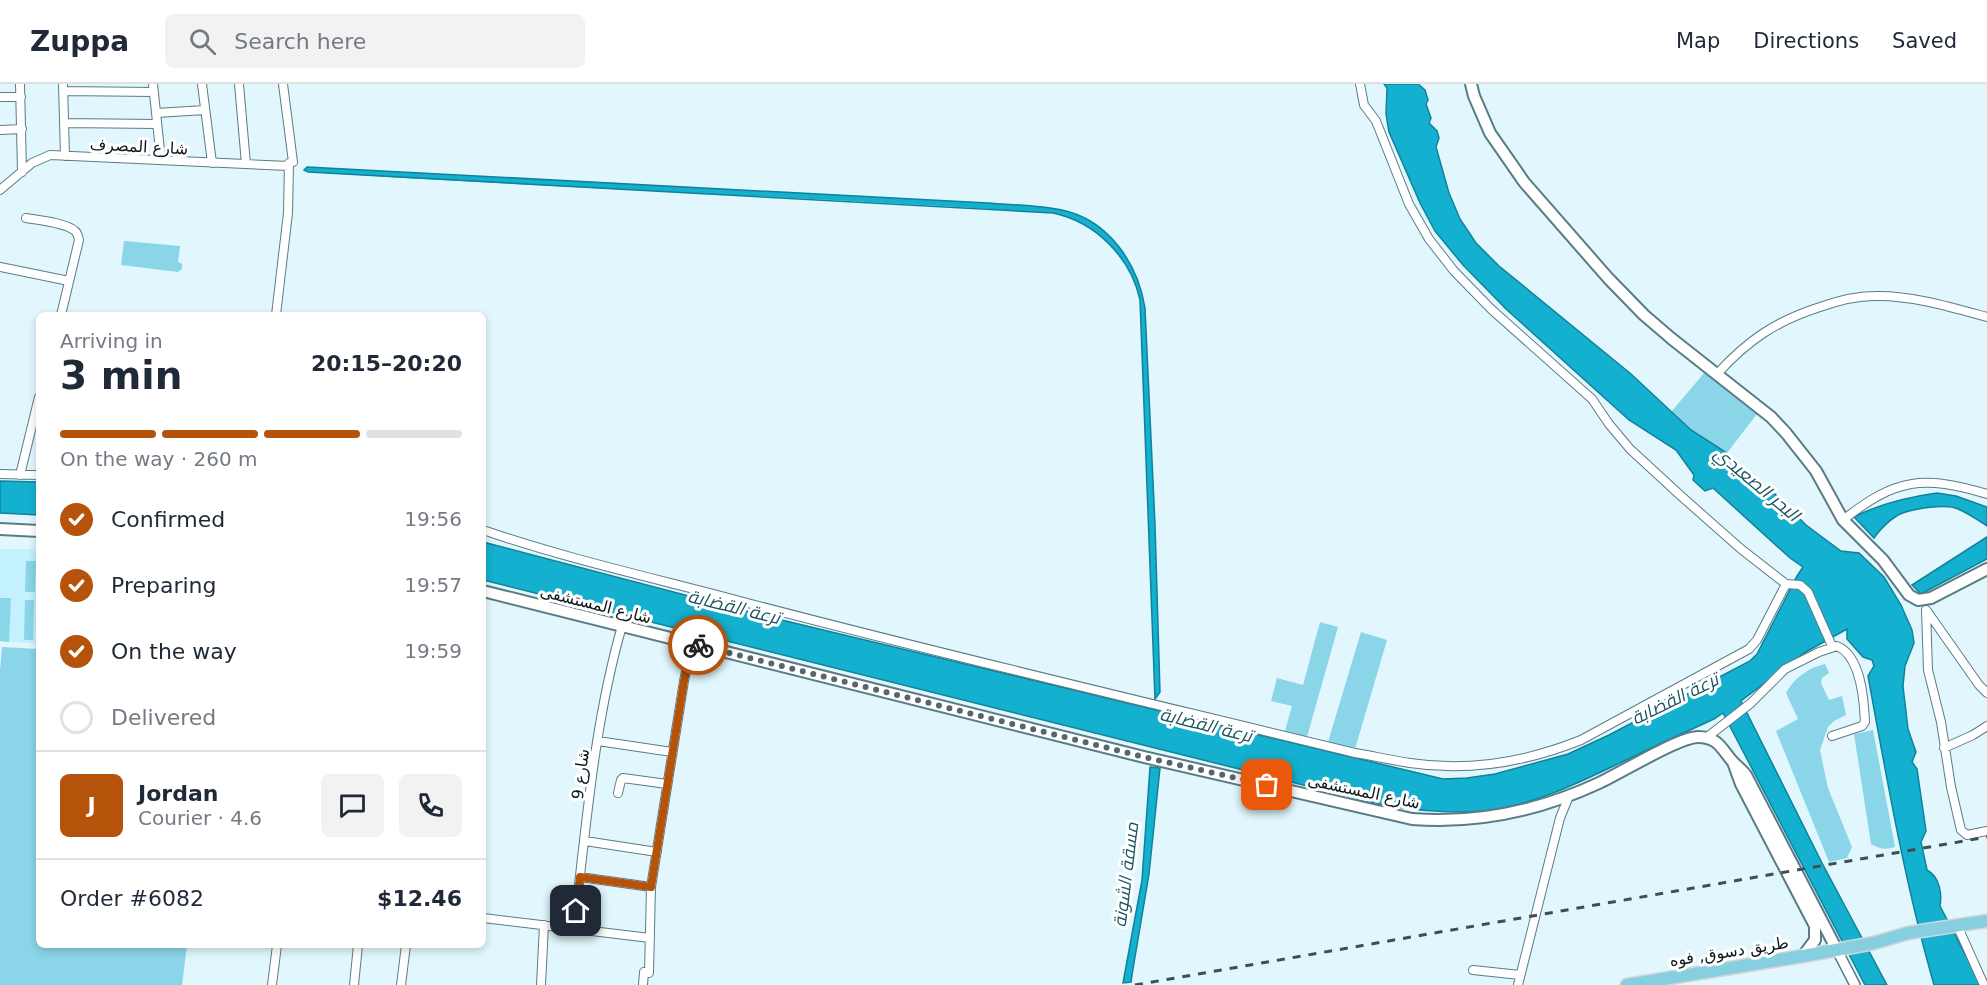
<!DOCTYPE html>
<html lang="en">
<head>
<meta charset="utf-8">
<style>
  body { margin:0; font-family:"DejaVu Sans",Cairo,sans-serif; background:#f2f2f3; color:#1f2937; height:100vh; display:flex; flex-direction:column; font-size:22px; white-space:nowrap }
  * { box-sizing:border-box; margin:0 }
  p { font-size:20px; color:#747a83 }
  .icon { flex:none; width:33px; height:33px; fill:none; stroke:currentColor; stroke-width:2; stroke-linecap:round; stroke-linejoin:round }
  .map { position:relative; flex:1; overflow:hidden }
  .panel { position:absolute; left:36px; top:228px; width:450px; height:636px; display:flex; flex-direction:column; background:#fff; border-radius:9px; box-shadow:0 3px 9px #0003 }
  .panel>* { flex:none }
  .pin { position:absolute; display:grid; place-items:center; width:51px; height:51px; color:#fff; margin:-26px; border-radius:12px; box-shadow:0 3px 9px #0006 }
  .courier { position:absolute; display:grid; place-items:center; width:60px; height:60px; margin:-30px; border:4px solid #b45309; border-radius:50%; background:#fff; color:#222; box-shadow:0 2px 8px #0007 }
  .headline em { font-style:normal; font-weight:800 }
  .headline div { display:flex; flex-direction:column-reverse }
  .headline { display:flex; align-items:center; justify-content:space-between; height:102px; padding:0 24px }
  h1 { font-size:39px; font-weight:800; line-height:45px }
  .bar { display:grid; grid-template-columns:repeat(4,1fr); gap:9px 6px; align-content:center; height:72px; padding:0 24px }
  .bar i { height:8px; border-radius:4px; background:#e0e1e3 }
  .bar .active { background:#b45309 }
  .bar p { grid-column:span 4 }
  .line { display:flex; align-items:center; gap:15px; padding:0 24px; border-top:2px solid #e0e1e3 }
  .line div { flex:1 }
  .round { display:grid; place-items:center; flex:none; width:63px; height:63px; border-radius:9px; background:#f2f2f3 }
  ol { padding:0 24px; list-style:none }
  li { display:flex; align-items:center; gap:18px; height:66px }
  li p { margin-inline-start:auto }
  li .icon { padding:6px; border-radius:50%; background:#b45309; color:#fff; stroke-width:4 }
  li:last-child { color:#747a83 }
  li i { width:33px; height:33px; border:3px solid #e0e1e3; border-radius:50% }
  header { display:flex; align-items:center; gap:36px; box-sizing:border-box; height:84px; padding:0 30px; background:#fff; border-bottom:2px solid #e0e1e3 }
  header strong { font-size:28px }
  nav { display:flex; gap:33px; margin-inline-start:auto; font-size:21px }
  .search { width:420px; height:54px; background:#f2f2f3; display:flex; align-items:center; gap:15px; box-sizing:border-box; padding:0 21px; border-radius:9px; color:#747a83; font-size:22px }
  .map>svg:first-child { display:block }
  .built { fill:#c3f1fe }
  .green { fill:#8bd5e9 }
  .water { fill:#14b0cf; stroke:#118299; stroke-width:1.5 }
  .lines { fill:none; stroke-linecap:round; stroke-linejoin:round }
  .minor-casing { stroke:#5a7c85; stroke-width:10 }
  .tertiary-casing { stroke:#5a7c85; stroke-width:12 }
  .secondary-casing { stroke:#5a7c85; stroke-width:14 }
  .primary-casing { stroke:#d3d5d6; stroke-width:15 }
  .minor { stroke:#fff; stroke-width:8 }
  .tertiary { stroke:#fff; stroke-width:9 }
  .secondary { stroke:#fff; stroke-width:10 }
  .primary { stroke:#85cfe0; stroke-width:12 }
  .rail { stroke:#3f4e52; stroke-width:3; stroke-dasharray:8 8; stroke-linecap:butt }
  .done { stroke:#56666b; stroke-width:6; stroke-dasharray:0 10.8 }
  .route { stroke:#b45309; stroke-width:8 }
  .labels { text-anchor:middle; stroke-width:6; stroke-linejoin:round; paint-order:stroke }
  .street-label { font-size:16px; fill:#0b181c; stroke:#fff }
  .water-label { font-size:18px; font-style:italic; fill:#1b5360; stroke:#fff }
</style>
</head>
<body>
<header>
<strong>Zuppa</strong>
<div class="search"><svg class="icon" aria-label="search" viewBox="0 0 24 24"><circle cx="10" cy="10" r="6"/><path d="M15 15l6 6"/></svg>Search here</div>
<nav><a>Map</a><a>Directions</a><a>Saved</a></nav>
</header>
<div class="map">
<svg width="1987" height="901" viewBox="0 0 1987 901">
  <rect width="100%" height="100%" fill="#e1f7fd"/>
  <path class="built" d="M0,465H39V560L0,557Z"/>
  <path class="green" d="M124,157L180,162L178,178L182,180V185L178,188L121,181Z
    M1705,288L1757,330L1727,369L1691,346L1671,328Z
    M26,477H36L35,508H25Z
    M0,514H11L9,558L0,557Z
    M25,516H34L33,556H24Z
    M1320,538L1338,543L1307,653L1285,647L1292,622L1271,617L1277,594L1303,601Z
    M1361,548L1387,556L1355,665L1328,658Z
    M2,563L39,565V861H187L182,901H0V587Z
    M1825,580L1829,589L1822,594L1821,599L1829,616L1842,612L1846,631L1834,637L1828,643L1820,666L1828,704L1852,763L1847,774L1829,778L1776,647L1798,635L1786,609C1794,594 1808,584 1825,580Z
    M1873,646L1895,763C1886,766 1880,765 1871,760L1854,650Z"/>
  <path class="water" d="M1384,0H1418L1425,6L1428,16L1426,20L1431,34L1429,39L1437,47L1439,54L1436,63L1449,109L1460,135L1476,159L1499,182L1631,290L1691,346L1727,369L1747,388L1759,398L1763,399L1765,410H1775L1806,441L1841,467L1859,469L1884,493L1901,521L1912,546L1914,559L1905,582L1903,602L1908,645L1916,668L1912,678L1917,685L1926,747L1921,758L1927,786C1940,793 1942,810 1940,822L1981,901H1934C1905,800 1887,696 1868,592L1874,582L1872,576L1863,573L1847,555V545L1804,569L1741,617L1822,779L1887,901H1865L1723,629L1714,635C1683,649 1653,663 1622,678C1578,699 1532,722 1483,727C1451,730 1419,726 1387,722L483,496V458L765,532L1443,695L1467,694L1495,690L1568,670L1609,651L1750,577L1757,570L1797,492L1803,483L1790,474L1713,404L1705,407L1693,396L1694,391L1676,366L1629,336L1506,225L1463,181L1435,147L1420,119L1389,48L1386,30L1387,4Z
    M307,83L988,119C1012,121 1038,121 1062,126C1109,136 1138,180 1145,224L1155,441L1160,608L1155,615L1140,216C1131,174 1096,138 1053,129C805,113 556,104 308,88L304,86Z
    M0,397L39,398V431L0,429Z
    M1937,409L1956,412L1987,423V442C1978,436 1968,429 1958,425C1947,419 1909,425 1898,431C1888,437 1881,444 1874,454L1854,433C1881,419 1908,413 1937,409Z
    M1987,453V475L1921,510L1912,501Z
    M1150,683L1160,684L1149,790L1132,891L1131,898L1123,899L1142,796Z"/>
  <g class="lines">
    <defs>
      <path id="minor" d="M20,0L22,88
        M63,0L65,72
        M153,0L161,76
        M202,0L212,79
        M239,0L246,80
        M283,0L293,78
        M1360,0L1364,21L1376,37L1409,120L1429,155L1454,187L1491,225L1592,315L1609,340L1630,365L1681,412L1741,465L1786,500L1800,501L1808,508L1832,562
        M63,7L154,8
        M0,13H21
        M156,29L205,26
        M64,39L157,40
        M0,46L22,45
        M0,106L32,79L50,71L289,82
        M26,134C38,136 67,139 75,147C78,149 78,153 79,156L61,231
        M0,183L69,197
        M276,231L288,129L289,79
        M1717,290C1748,256 1776,237 1820,223C1837,217 1855,212 1874,212C1911,211 1951,223 1987,233
        M0,390L39,391
        M20,391L39,313
        M1843,436C1896,394 1923,391 1987,410
        M483,446C567,475 654,494 740,517C944,571 1150,619 1355,669C1373,672 1391,676 1410,679C1469,688 1526,678 1581,656L1749,565L1757,556L1786,500
        M1926,526L1928,586L1941,638L1951,703L1961,746L1967,751L1987,747
        M1927,527L1979,601L1987,609
        M1706,654L1751,619L1785,585L1819,568L1837,562C1861,572 1864,615 1865,638L1862,642L1832,652
        M598,657L672,668
        M1944,664L1973,651L1987,642
        M618,709L621,696L623,694L667,700
        M585,757L657,768
        M580,793L651,803
        M483,834L650,854
        M1957,841L1984,901
        M574,844C586,744 594,639 622,542
        M1473,886L1520,891
        M649,889L651,803L684,597L692,559
        M272,901L277,861
        M354,901L358,861
        M401,901L406,861
        M541,901L544,841
        M643,901L644,888
        M1518,901L1560,734L1569,712"/>
      <path id="tertiary" d="M1837,866L1855,901"/>
      <path id="secondary" d="M1471,0L1474,12L1490,49L1524,98L1608,194L1644,231L1672,255L1771,333L1786,349L1816,387L1843,436L1883,476L1909,511L1918,516L1931,514L1987,485
        M0,445L39,447
        M483,507L1144,673L1412,735C1477,740 1541,726 1599,699C1621,689 1679,653 1698,653C1719,653 1722,666 1733,678C1738,683 1742,686 1746,691L1837,866
        M1733,678L1741,700L1815,842V856L1803,872"/>
      <path id="primary" d="M1627,901L1803,872L1874,859L1908,849L1987,837"/>
    </defs>
    <use href="#minor" class="minor-casing"/>
    <use href="#tertiary" class="tertiary-casing"/>
    <use href="#secondary" class="secondary-casing"/>
    <use href="#primary" class="primary-casing"/>
    <use href="#minor" class="minor"/>
    <use href="#tertiary" class="tertiary"/>
    <use href="#secondary" class="secondary"/>
    <use href="#primary" class="primary"/>
    <path class="rail" d="M1135,901L1987,753"/>
  </g>
  <g class="lines">
    <path class="done" d="M698,561L1144,673L1267,701"/>
    <path class="route" d="M576,827L580,793L651,803L684,597L692,560L698,561"/>
  </g>
  <g class="labels">
    <g class="street-label">
      <text transform="translate(139 62) rotate(3)" y="6">شارع المصرف</text>
      <text transform="translate(596 520) rotate(14)" y="6">شارع المستشفى</text>
      <text transform="translate(580 690) rotate(-83)" y="6">شارع 9</text>
      <text transform="translate(1364 707) rotate(12)" y="6">شارع المستشفى</text>
      <text transform="translate(1729 867) rotate(-9)" y="6">طريق دسوق, فوه</text>
    </g>
    <g class="water-label">
      <text transform="translate(1757 400) rotate(40)" y="6">البحر الصعيدي</text>
      <text transform="translate(734 523) rotate(14)" y="6">ترعة القضابة</text>
      <text transform="translate(1675 615) rotate(-26)" y="6">ترعة القضابة</text>
      <text transform="translate(1206 641) rotate(14)" y="6">ترعة القضابة</text>
      <text transform="translate(1126 791) rotate(-83)" y="6">مسقة الشونة</text>
    </g>
  </g>
</svg>
<div class="pin" style="left:1267px;top:701px;background:#ea580c"><svg class="icon" aria-label="bag" viewBox="0 0 24 24"><path d="M5 8h14l-1 12H6zM9 8a3 3 0 0 1 6 0"/></svg></div>
<div class="pin" style="left:576px;top:827px;background:#1f2937"><svg class="icon" aria-label="home" viewBox="0 0 24 24"><path d="M3 11l9-7 9 7M6 9v11h12V9"/></svg></div>
<div class="courier" style="left:698px;top:561px"><svg class="icon" aria-label="bike" viewBox="0 0 24 24"><circle cx="6" cy="16" r="4"/><circle cx="18" cy="16" r="4"/><path d="M6 16l4-8h5l3 8M10 8l3 8H6M13 5h3"/></svg></div>
<section class="panel">
<div class="headline"><div><h1>3 min</h1><p>Arriving in</p></div><em>20:15–20:20</em></div>
<div class="bar"><i class="active"></i><i class="active"></i><i class="active"></i><i></i><p>On the way · 260 m</p></div>
<ol>
<li><svg class="icon" aria-label="check" viewBox="0 0 24 24"><path d="M5 12l5 5 9-10"/></svg>Confirmed<p>19:56</p></li>
<li><svg class="icon" aria-label="check" viewBox="0 0 24 24"><path d="M5 12l5 5 9-10"/></svg>Preparing<p>19:57</p></li>
<li><svg class="icon" aria-label="check" viewBox="0 0 24 24"><path d="M5 12l5 5 9-10"/></svg>On the way<p>19:59</p></li>
<li><i></i>Delivered</li>
</ol>
<div class="line" style="height:108px"><b class="round" style="background:#b45309;color:#fff">J</b><div><b>Jordan</b><p>Courier · 4.6</p></div><a class="round"><svg class="icon" aria-label="chat" viewBox="0 0 24 24"><path d="M4 5h16v11H9l-5 4z"/></svg></a><a class="round"><svg class="icon" aria-label="phone" viewBox="0 0 24 24"><path d="M5 4h4l2 5-3 2q2 4 5 5l2-3 5 2v4C11 20 4 13 5 4z"/></svg></a></div>
<div class="line" style="height:78px"><div>Order #6082</div><b>$12.46</b></div>
</section>
</div>
</body>
</html>
